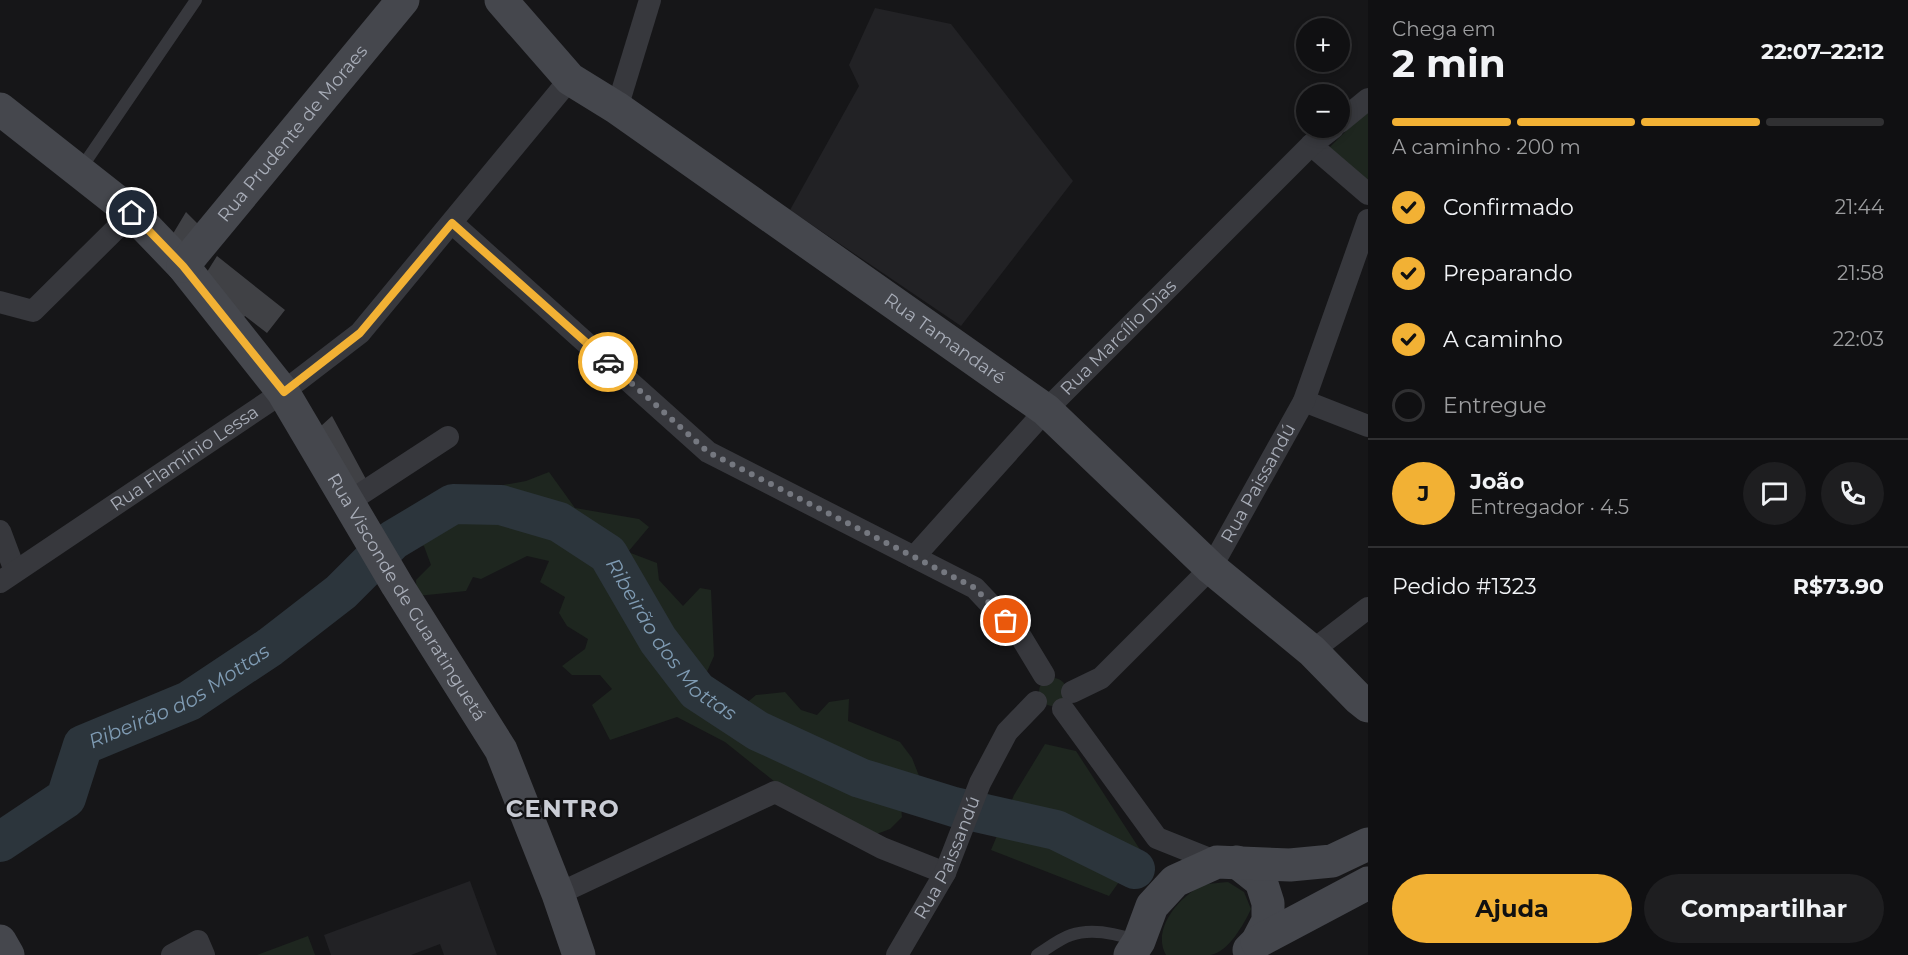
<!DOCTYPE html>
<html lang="pt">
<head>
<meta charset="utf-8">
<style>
  body { margin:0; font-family:Montserrat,sans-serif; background:#1e1e20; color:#f1f3f6; height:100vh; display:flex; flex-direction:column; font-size:22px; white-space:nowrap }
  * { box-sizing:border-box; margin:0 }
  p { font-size:20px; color:#9c9d9f }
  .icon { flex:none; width:33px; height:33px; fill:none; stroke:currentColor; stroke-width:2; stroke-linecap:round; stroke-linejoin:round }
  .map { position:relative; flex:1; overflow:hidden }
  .sheet { display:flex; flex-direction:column; background:#101012; width:540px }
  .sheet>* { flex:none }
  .buttons { position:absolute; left:1296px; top:18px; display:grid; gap:12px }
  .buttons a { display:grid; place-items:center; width:54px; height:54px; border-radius:50%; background:#101012; box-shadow:0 3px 9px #0003,0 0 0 2px #303032; font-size:30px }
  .pin { position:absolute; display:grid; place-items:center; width:51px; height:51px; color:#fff; margin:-26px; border:3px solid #fff; border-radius:50%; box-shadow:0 2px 6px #0007 }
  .courier { position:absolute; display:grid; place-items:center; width:60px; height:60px; margin:-30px; border:4px solid #f2b134; border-radius:50%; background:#fff; color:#222; box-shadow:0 2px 8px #0007 }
  .head em { font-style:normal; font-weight:700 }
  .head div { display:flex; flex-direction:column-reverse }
  .head { display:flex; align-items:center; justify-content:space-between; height:102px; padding:0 24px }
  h1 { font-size:39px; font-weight:700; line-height:45px }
  .bar { display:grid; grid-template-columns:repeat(4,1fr); gap:9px 6px; align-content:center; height:72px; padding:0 24px }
  .bar i { height:8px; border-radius:4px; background:#303032 }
  .bar .on { background:#f2b134 }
  .bar p { grid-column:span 4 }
  .line { display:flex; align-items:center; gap:15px; padding:0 24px; border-top:2px solid #303032 }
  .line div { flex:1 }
  .round { display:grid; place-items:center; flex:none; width:63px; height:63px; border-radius:32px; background:#1e1e20 }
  ol { padding:0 24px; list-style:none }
  li { display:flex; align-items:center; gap:18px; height:66px }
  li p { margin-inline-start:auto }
  li .icon { padding:6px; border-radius:50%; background:#f2b134; color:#111; stroke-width:4 }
  li:last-child { color:#9c9d9f }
  li i { width:33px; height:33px; border:3px solid #303032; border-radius:50% }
  .button { display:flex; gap:12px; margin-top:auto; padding:12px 24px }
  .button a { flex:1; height:69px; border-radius:36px; background:#f2b134; color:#111; font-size:24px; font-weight:700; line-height:69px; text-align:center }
  .button a+a { background:#1e1e20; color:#f1f3f6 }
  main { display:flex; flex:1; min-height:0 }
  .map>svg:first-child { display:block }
  .built { fill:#222225 }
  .green { fill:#1e261f }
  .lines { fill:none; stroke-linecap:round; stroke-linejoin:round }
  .river { stroke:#2c353c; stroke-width:40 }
  .building { fill:#404145 }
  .lane { stroke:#37383d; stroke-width:12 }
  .street { stroke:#37383d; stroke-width:22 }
  .secondary { stroke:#45474d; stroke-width:33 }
  .done { stroke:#757880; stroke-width:6; stroke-dasharray:0 10.8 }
  .route { stroke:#f2b134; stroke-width:8 }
  .labels { text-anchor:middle; stroke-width:4.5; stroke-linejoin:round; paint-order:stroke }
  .street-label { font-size:18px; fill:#a8adb8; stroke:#111113 }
  .water-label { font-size:20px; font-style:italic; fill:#7f9bb3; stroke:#111113 }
  .district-label { font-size:24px; font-weight:bold; letter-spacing:1.5px; fill:#c9ccd4; stroke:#111113 }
</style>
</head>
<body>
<main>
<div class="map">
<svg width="1368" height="955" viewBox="0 0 1368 955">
  <rect width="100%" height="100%" fill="#161618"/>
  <path class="built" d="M875,8L951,24L1073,181L961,326L790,210L859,86L849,65Z
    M470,881L497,955H444L440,944L411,955H331L324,935Z"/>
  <path class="green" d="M1368,109V189L1325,152Z
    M549,472L575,508L639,519L649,527L628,552L657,563L659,580L683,606L700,588L711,590L714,656L705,676L744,705L756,695L785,692L801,710L817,715L829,702L849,699L848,721L900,742L912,758L921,781L900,799L902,817L890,829L874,835L780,786L725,742L677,717L610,740L592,705L612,689L600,675H572L562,666L585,649L588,639L567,626L559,613L565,597L540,582L549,561L527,556L481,579L473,577L466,591L417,596L416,580L431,565L424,546L383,529L418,515L436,495L463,488L492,487L526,481Z
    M1039 692a14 14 0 1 1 28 0a14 14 0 1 1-28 0Z
    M1045,744L1076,751L1141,851L1109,896L991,850L1014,795Z
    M1228,882L1244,892L1251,909C1244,924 1228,953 1210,955C1196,955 1180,955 1166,955C1151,929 1180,895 1204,885C1211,883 1220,883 1228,882Z
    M308,936L315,955H257Z"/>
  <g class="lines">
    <path class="river" id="s1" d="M0,842L66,798L83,745L189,701L270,647L341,592L393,540L453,504L501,505L559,522L608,554L658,640L697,691L758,731L860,778L954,807L1056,830L1135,869"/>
  </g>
  <path class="building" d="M186,212L200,226L179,246L171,237Z
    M217,256L285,310L267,333L245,316L240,322L200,283Z
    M332,416L367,481L347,494L311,435Z"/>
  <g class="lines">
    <path class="lane" d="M80,170L196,0
      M1037,955C1048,948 1059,939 1071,935C1091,928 1118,934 1138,941"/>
    <g class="street">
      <path d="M617,108L650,0"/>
      <path d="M1340,122L1368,99"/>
      <path d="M1311,145L1368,194"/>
      <path d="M452,223L708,452L975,588L1021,637L1044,675"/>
      <path d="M0,302L33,311L132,213"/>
      <path d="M1304,401L1368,426"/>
      <path d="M347,503L448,437"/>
      <path d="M0,531L15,571"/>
      <path id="s2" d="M914,557L1046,410L1311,145L1333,128"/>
      <path id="s3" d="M0,582L283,392L360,333L570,79"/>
      <path d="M1312,651L1368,608"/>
      <path id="s4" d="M1072,692L1101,678L1211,568L1304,401L1368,220"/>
      <path d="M1063,709L1157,838L1217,862"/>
      <path d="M558,894L775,792L882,848L945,873"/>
      <path d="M172,955L198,941L204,955"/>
      <path id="s5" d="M897,955L945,873L980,783L1007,732L1036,702"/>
    </g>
    <g class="secondary">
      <path id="s6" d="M501,0L570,79L617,108L1046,410L1211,568L1312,651L1358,698L1368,706"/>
      <path id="s7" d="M0,109L132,213L183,266L283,392L397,585L501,750L558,894L579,955"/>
      <path id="s8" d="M183,266L403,0"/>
      <path d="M1237,862L1261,881L1268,903V921L1257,942L1249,950"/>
      <path d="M0,941L8,955"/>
      <path d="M1257,942L1368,883"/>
      <path d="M1130,955L1139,941L1152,906L1175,881L1217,862L1290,865L1332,861L1368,844"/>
    </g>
  </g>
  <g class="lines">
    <path class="done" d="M608,362L708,452L975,588L1006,621"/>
    <path class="route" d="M132,213L183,266L284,392L360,333L452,223L608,362"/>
  </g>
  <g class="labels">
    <g class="street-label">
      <text dy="6" stroke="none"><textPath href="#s8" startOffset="172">Rua Prudente de Moraes</textPath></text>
      <text dy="6" stroke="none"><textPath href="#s2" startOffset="300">Rua Marcílio Dias</textPath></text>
      <text dy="6" stroke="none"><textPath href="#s6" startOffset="561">Rua Tamandaré</textPath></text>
      <text dy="6" stroke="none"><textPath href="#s3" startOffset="222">Rua Flamínio Lessa</textPath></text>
      <text dy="6" stroke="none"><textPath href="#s4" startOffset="285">Rua Paissandú</textPath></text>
      <text dy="6" stroke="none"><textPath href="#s7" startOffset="642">Rua Visconde de Guaratinguetá</textPath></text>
      <text dy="6" stroke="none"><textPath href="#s5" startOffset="110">Rua Paissandú</textPath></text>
    </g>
    <g class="water-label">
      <text dy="7" stroke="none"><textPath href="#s1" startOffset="855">Ribeirão dos Mottas</textPath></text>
      <text dy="7" stroke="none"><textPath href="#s1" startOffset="243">Ribeirão dos Mottas</textPath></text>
    </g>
    <g class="district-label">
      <text x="563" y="817">CENTRO</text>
    </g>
  </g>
</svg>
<div class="buttons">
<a>+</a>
<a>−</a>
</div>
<div class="pin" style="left:1006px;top:621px;background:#ea580c"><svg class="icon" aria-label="bag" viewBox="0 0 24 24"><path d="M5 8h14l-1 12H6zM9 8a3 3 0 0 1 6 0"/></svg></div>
<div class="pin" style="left:132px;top:213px;background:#1f2937"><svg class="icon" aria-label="home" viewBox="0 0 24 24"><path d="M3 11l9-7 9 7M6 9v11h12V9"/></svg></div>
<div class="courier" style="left:608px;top:362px"><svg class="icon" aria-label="car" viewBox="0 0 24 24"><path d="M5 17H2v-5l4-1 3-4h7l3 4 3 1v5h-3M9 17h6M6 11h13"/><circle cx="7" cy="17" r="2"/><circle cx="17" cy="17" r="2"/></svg></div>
</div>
<section class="sheet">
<div class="head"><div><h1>2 min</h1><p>Chega em</p></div><em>22:07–22:12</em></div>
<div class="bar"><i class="on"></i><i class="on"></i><i class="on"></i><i></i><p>A caminho · 200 m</p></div>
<ol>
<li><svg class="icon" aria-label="check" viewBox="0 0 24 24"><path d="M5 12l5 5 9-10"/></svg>Confirmado<p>21:44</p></li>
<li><svg class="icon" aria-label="check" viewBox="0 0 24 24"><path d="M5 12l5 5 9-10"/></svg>Preparando<p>21:58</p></li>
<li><svg class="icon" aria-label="check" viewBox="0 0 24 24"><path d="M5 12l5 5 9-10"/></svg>A caminho<p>22:03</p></li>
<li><i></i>Entregue</li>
</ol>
<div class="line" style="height:108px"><b class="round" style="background:#f2b134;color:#111">J</b><div><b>João</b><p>Entregador · 4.5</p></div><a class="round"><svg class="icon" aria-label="chat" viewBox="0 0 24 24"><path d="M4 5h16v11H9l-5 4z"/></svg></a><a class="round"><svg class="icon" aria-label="phone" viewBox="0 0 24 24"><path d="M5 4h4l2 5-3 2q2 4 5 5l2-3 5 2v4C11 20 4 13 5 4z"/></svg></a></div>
<div class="line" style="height:78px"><div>Pedido #1323</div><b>R$73.90</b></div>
<div class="button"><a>Ajuda</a><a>Compartilhar</a></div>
</section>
</main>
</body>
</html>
